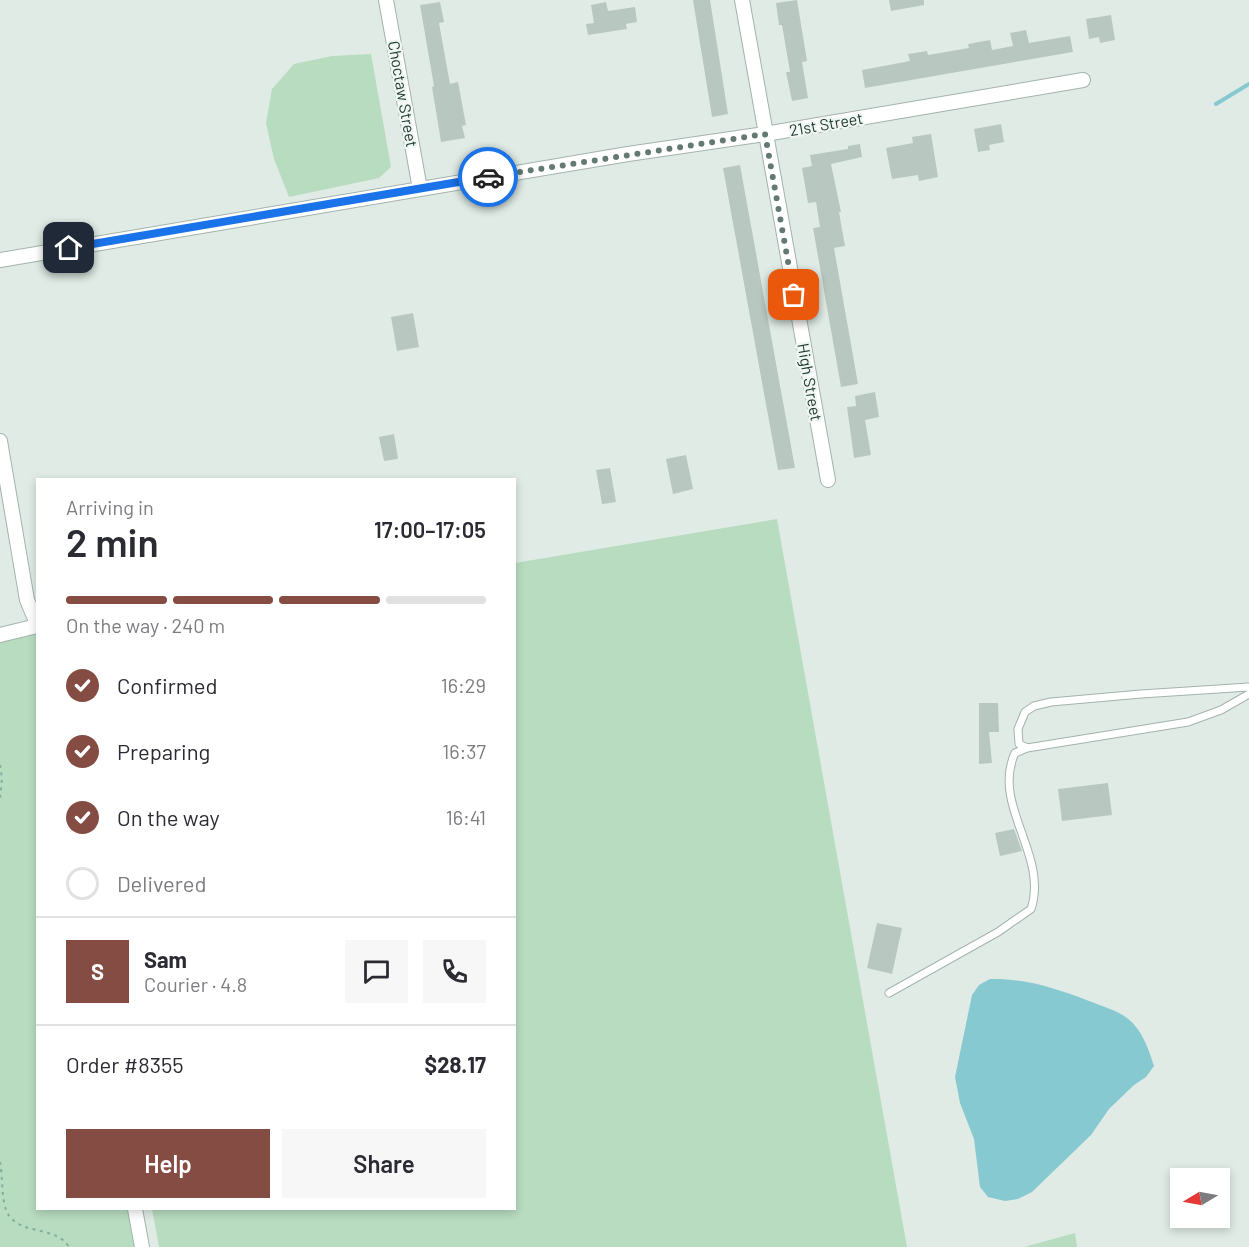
<!DOCTYPE html>
<html lang="en">
<head>
<meta charset="utf-8">
<style>
  body { margin:0; font-family:Barlow,sans-serif; background:#f7f7f7; color:#2b2b33; height:100vh; display:flex; flex-direction:column; font-size:22px; white-space:nowrap }
  * { box-sizing:border-box; margin:0 }
  p { font-size:20px; color:#7c7c81 }
  .icon { flex:none; width:33px; height:33px; fill:none; stroke:currentColor; stroke-width:2; stroke-linecap:round; stroke-linejoin:round }
  .map { position:relative; flex:1; overflow:hidden }
  .panel { position:absolute; left:36px; top:478px; width:480px; height:732px; display:flex; flex-direction:column; background:#fff; border-radius:0px; box-shadow:0 3px 9px #0003 }
  .panel>* { flex:none }
  .needle { width:39px; rotate:260deg }
  .tools { position:absolute; left:1170px; top:1168px; display:grid; gap:12px }
  .tools a { display:grid; place-items:center; width:60px; height:60px; border-radius:0px; background:#fff; box-shadow:0 3px 9px #0003; font-size:30px }
  .pin { position:absolute; display:grid; place-items:center; width:51px; height:51px; color:#fff; margin:-26px; border-radius:12px; box-shadow:0 3px 9px #0006 }
  .courier { position:absolute; display:grid; place-items:center; width:60px; height:60px; margin:-30px; border:4px solid #1a73e8; border-radius:50%; background:#fff; color:#222; box-shadow:0 2px 8px #0007 }
  .head em { font-style:normal; font-weight:600 }
  .head div { display:flex; flex-direction:column-reverse }
  .head { display:flex; align-items:center; justify-content:space-between; height:102px; padding:0 30px }
  h1 { font-size:39px; font-weight:600; line-height:45px }
  .bar { display:grid; grid-template-columns:repeat(4,1fr); gap:9px 6px; align-content:center; height:72px; padding:0 30px }
  .bar i { height:8px; border-radius:4px; background:#e1e1e2 }
  .bar .active { background:#854c43 }
  .bar p { grid-column:span 4 }
  .line { display:flex; align-items:center; gap:15px; padding:0 30px; border-top:2px solid #e1e1e2 }
  .line div { flex:1 }
  .round { display:grid; place-items:center; flex:none; width:63px; height:63px; border-radius:0px; background:#f7f7f7 }
  ol { padding:0 30px; list-style:none }
  li { display:flex; align-items:center; gap:18px; height:66px }
  li p { margin-inline-start:auto }
  li .icon { padding:6px; border-radius:50%; background:#854c43; color:#fff; stroke-width:4 }
  li:last-child { color:#7c7c81 }
  li i { width:33px; height:33px; border:3px solid #e1e1e2; border-radius:50% }
  .primary-button { display:flex; gap:12px; margin-top:auto; padding:12px 30px }
  .primary-button a { flex:1; height:69px; border-radius:0px; background:#854c43; color:#fff; font-size:24px; font-weight:600; line-height:69px; text-align:center }
  .primary-button a+a { background:#f7f7f7; color:#2b2b33 }
  .map>svg:first-child { display:block }
  .green { fill:#b8dcc0 }
  .water { fill:#87c9d1 }
  .lines { fill:none; stroke-linecap:round; stroke-linejoin:round }
  .stream { stroke:#87c9d1; stroke-width:4 }
  .building { fill:#b8c8c1 }
  .lane-casing { stroke:#a3b3ac; stroke-width:9 }
  .street-casing { stroke:#a3b3ac; stroke-width:16 }
  .path { stroke:#80af9d; stroke-width:2; stroke-dasharray:3 4.5; stroke-linecap:butt }
  .lane { stroke:#fff; stroke-width:7 }
  .street { stroke:#fff; stroke-width:14 }
  .done { stroke:#647971; stroke-width:6; stroke-dasharray:0 10.8 }
  .route { stroke:#1a73e8; stroke-width:8 }
  .labels { text-anchor:middle; stroke-width:4.5; stroke-linejoin:round; paint-order:stroke }
  .street-label { font-size:16px; fill:#213b32; stroke:#f0f7f3 }
</style>
</head>
<body>
<div class="map">
<svg width="1249" height="1247" viewBox="0 0 1249 1247">
  <rect width="100%" height="100%" fill="#e0ebe5"/>
  <path class="green" d="M371,54L391,167L379,178L289,197L274,159L266,123L272,89L294,64L332,56Z
    M777,519L907,1247H159L152,1209H514L515,563Z
    M37,626L38,1209H135L142,1247H0V635Z
    M1075,1233L1077,1247H1024Z"/>
  <path class="water" d="M990,979C1025,978 1057,989 1089,1001C1101,1006 1117,1010 1127,1018C1142,1029 1149,1050 1154,1066L1146,1077L1134,1085L1109,1109L1091,1135L1032,1192L1018,1199L1005,1201L988,1197L980,1187L974,1139L960,1103L955,1077L972,995L979,985Z"/>
  <g class="lines">
    <path class="stream" d="M1216,104L1249,84"/>
  </g>
  <path class="building" d="M693,0H710L728,114L712,117Z
    M797,0L807,61L802,62L808,98L792,101L786,72H790L782,25H779L776,3Z
    M889,0H924V5L891,11Z
    M440,2L444,22L439,23L450,84L458,82L466,125L462,126L465,138L441,142L432,87L434,86L420,5Z
    M606,2L608,11L635,7L637,22L626,24L627,29L588,35L586,24L594,23L591,5Z
    M1111,15L1115,40L1100,43L1099,37L1089,39L1086,19Z
    M1026,30L1029,43L1070,36L1073,52L865,88L862,70L910,61L908,54L927,51L928,55L969,48L968,44L990,40L992,50L1013,46L1010,33Z
    M1001,124L1004,142L989,145L990,150L978,152L974,129Z
    M931,134L938,177L919,181L918,175L892,179L886,148L913,143L912,137Z
    M860,144L862,157L831,164L841,212H839L845,246L834,248L858,384L841,387L813,228L820,227L816,202L808,203L802,168L812,166L810,155L848,149V146Z
    M740,165L795,468L778,470L723,168Z
    M413,313L419,347L397,351L391,317Z
    M875,392L879,417L865,420L871,455L854,458L847,407L856,406L855,396Z
    M394,434L398,459L384,461L379,437Z
    M686,455L693,489L673,494L666,459Z
    M610,468L616,502L602,504L596,470Z
    M979,703H998L999,732H989L992,763L979,764Z
    M1108,783L1112,815L1062,821L1058,789Z
    M1014,829L1022,851L1000,856L995,833Z
    M877,923L902,928L892,974L867,968Z"/>
  <g class="lines">
    <defs>
      <path id="lane" d="M1027,748L1019,744L1018,729L1025,712L1034,706L1051,702L1141,694L1249,687
        M889,993L998,932L1031,909C1049,855 991,805 1015,753L1027,748L1188,722L1221,710L1249,694"/>
      <path id="street" d="M386,0L420,189
        M742,0L828,480
        M0,260L628,154L765,134L1083,80
        M0,441L27,600L38,626
        M0,635L37,626
        M135,1209L142,1247"/>
    </defs>
    <use href="#lane" class="lane-casing"/>
    <use href="#street" class="street-casing"/>
    <path class="path" d="M0,765L2,778L0,799
      M0,1162C3,1177 1,1199 7,1212C18,1236 56,1225 69,1247"/>
    <use href="#lane" class="lane"/>
    <use href="#street" class="street"/>
  </g>
  <g class="lines">
    <path class="done" d="M488,177L765,134L794,295"/>
    <path class="route" d="M69,248L488,177"/>
  </g>
  <g class="labels">
    <g class="street-label">
      <text transform="translate(403 94) rotate(80)" y="6">Choctaw Street</text>
      <text transform="translate(826 124) rotate(-10)" y="6">21st Street</text>
      <text transform="translate(810 382) rotate(80)" y="6">High Street</text>
    </g>
  </g>
</svg>
<div class="tools">
<a><svg class="needle" viewBox="-14 -14 28 28"><path d="M0-13l5 13h-10z" fill="#e53935"/><path d="M0 13l5-13h-10z" fill="#7c7c81"/></svg></a>
</div>
<div class="pin" style="left:794px;top:295px;background:#ea580c"><svg class="icon" aria-label="bag" viewBox="0 0 24 24"><path d="M5 8h14l-1 12H6zM9 8a3 3 0 0 1 6 0"/></svg></div>
<div class="pin" style="left:69px;top:248px;background:#1f2937"><svg class="icon" aria-label="home" viewBox="0 0 24 24"><path d="M3 11l9-7 9 7M6 9v11h12V9"/></svg></div>
<div class="courier" style="left:488px;top:177px"><svg class="icon" aria-label="car" viewBox="0 0 24 24"><path d="M5 17H2v-5l4-1 3-4h7l3 4 3 1v5h-3M9 17h6M6 11h13"/><circle cx="7" cy="17" r="2"/><circle cx="17" cy="17" r="2"/></svg></div>
<section class="panel">
<div class="head"><div><h1>2 min</h1><p>Arriving in</p></div><em>17:00–17:05</em></div>
<div class="bar"><i class="active"></i><i class="active"></i><i class="active"></i><i></i><p>On the way · 240 m</p></div>
<ol>
<li><svg class="icon" aria-label="check" viewBox="0 0 24 24"><path d="M5 12l5 5 9-10"/></svg>Confirmed<p>16:29</p></li>
<li><svg class="icon" aria-label="check" viewBox="0 0 24 24"><path d="M5 12l5 5 9-10"/></svg>Preparing<p>16:37</p></li>
<li><svg class="icon" aria-label="check" viewBox="0 0 24 24"><path d="M5 12l5 5 9-10"/></svg>On the way<p>16:41</p></li>
<li><i></i>Delivered</li>
</ol>
<div class="line" style="height:108px"><b class="round" style="background:#854c43;color:#fff">S</b><div><b>Sam</b><p>Courier · 4.8</p></div><a class="round"><svg class="icon" aria-label="chat" viewBox="0 0 24 24"><path d="M4 5h16v11H9l-5 4z"/></svg></a><a class="round"><svg class="icon" aria-label="phone" viewBox="0 0 24 24"><path d="M5 4h4l2 5-3 2q2 4 5 5l2-3 5 2v4C11 20 4 13 5 4z"/></svg></a></div>
<div class="line" style="height:78px"><div>Order #8355</div><b>$28.17</b></div>
<div class="primary-button"><a>Help</a><a>Share</a></div>
</section>
</div>
</body>
</html>
